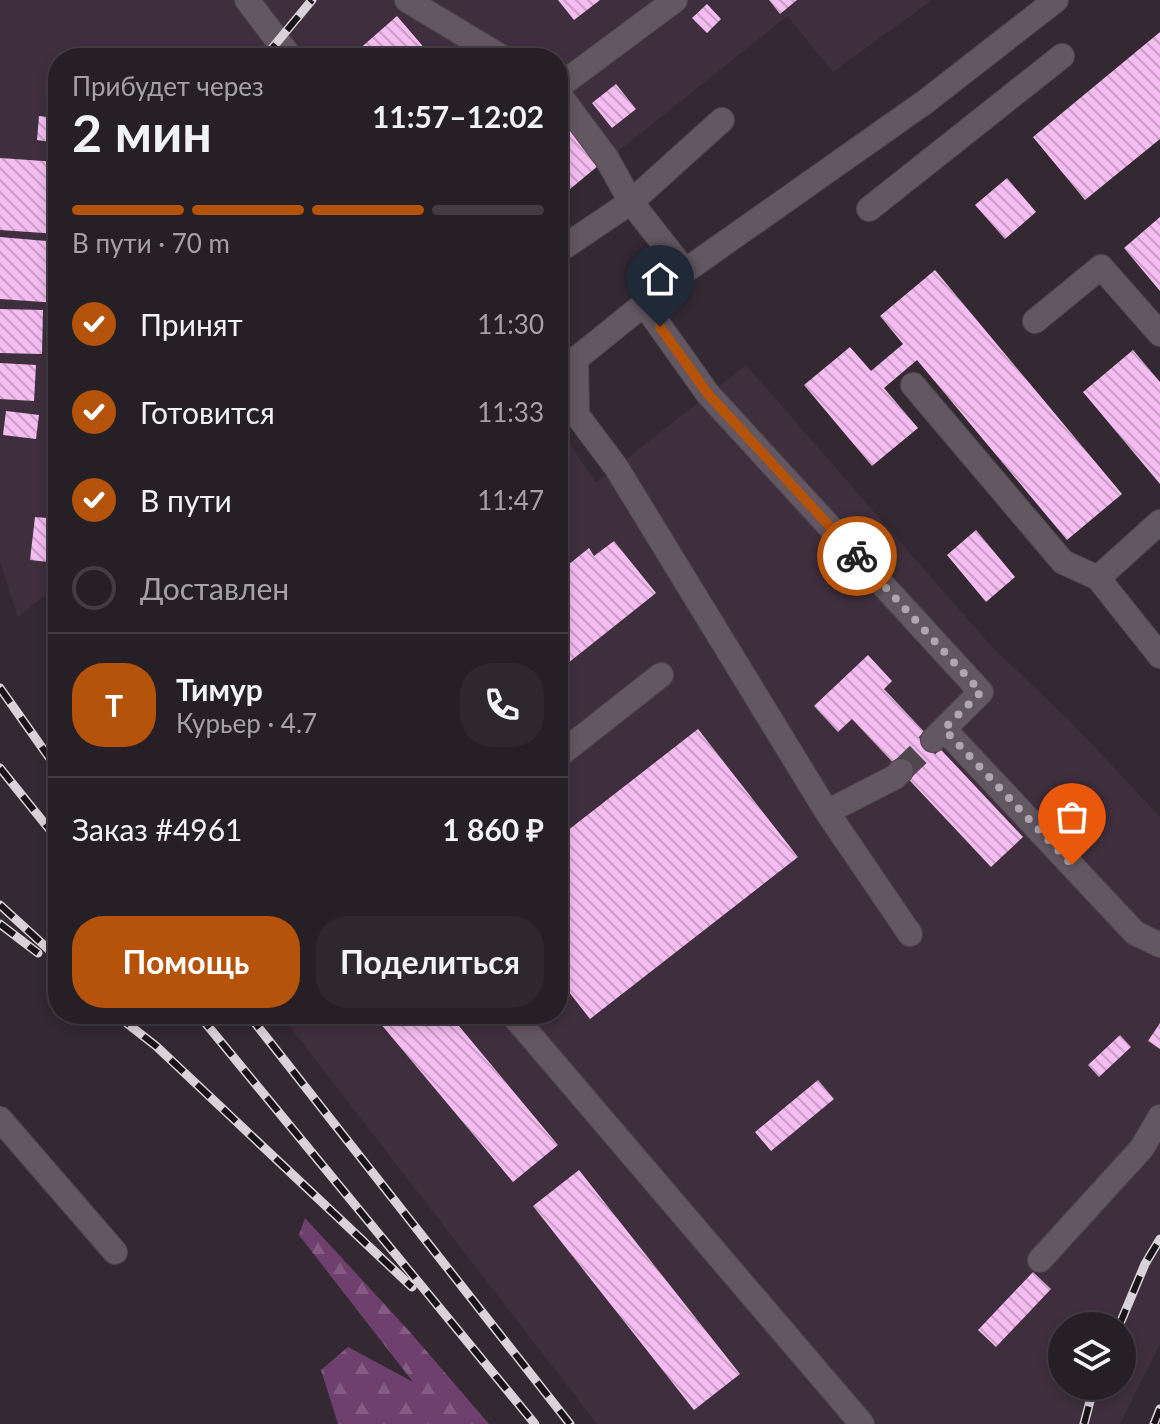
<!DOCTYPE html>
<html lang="ru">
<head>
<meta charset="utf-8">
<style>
  body { margin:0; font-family:Lato,sans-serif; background:#2f272e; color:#f1f3f6; height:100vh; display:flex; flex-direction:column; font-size:30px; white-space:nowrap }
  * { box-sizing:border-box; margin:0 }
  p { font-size:26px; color:#a4a2a7 }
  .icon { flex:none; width:44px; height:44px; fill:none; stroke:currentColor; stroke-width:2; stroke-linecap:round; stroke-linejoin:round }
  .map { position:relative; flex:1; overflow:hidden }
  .panel { position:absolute; left:48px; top:48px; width:520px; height:976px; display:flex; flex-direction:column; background:#271f26; border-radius:32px; box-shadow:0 4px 12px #0003,0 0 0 2px #433d43 }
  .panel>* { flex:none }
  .controls { position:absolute; left:1048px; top:1312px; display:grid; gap:16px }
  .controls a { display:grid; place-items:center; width:88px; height:88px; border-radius:50%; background:#271f26; box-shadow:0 4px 12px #0003,0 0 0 2px #433d43; font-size:40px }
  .pin { position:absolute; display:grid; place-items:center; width:68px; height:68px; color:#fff; margin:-82px -34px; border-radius:50% 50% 50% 0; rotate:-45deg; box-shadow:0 0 8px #0007 }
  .pin .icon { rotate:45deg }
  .courier { position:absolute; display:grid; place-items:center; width:80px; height:80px; margin:-40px; border:6px solid #b45309; border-radius:50%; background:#fff; color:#222; box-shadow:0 2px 10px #0007 }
  .headline em { font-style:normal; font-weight:700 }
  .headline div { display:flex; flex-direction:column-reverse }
  .headline { display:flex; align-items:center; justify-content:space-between; height:136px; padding:0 24px }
  h1 { font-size:52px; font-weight:700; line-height:60px }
  .bar { display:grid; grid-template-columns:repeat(4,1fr); gap:12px 8px; align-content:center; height:96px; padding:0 24px }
  .bar i { height:10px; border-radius:6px; background:#433d43 }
  .bar .current { background:#b45309 }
  .bar p { grid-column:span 4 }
  .line { display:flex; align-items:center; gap:20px; padding:0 24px; border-top:2px solid #433d43 }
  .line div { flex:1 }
  .round { display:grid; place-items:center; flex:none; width:84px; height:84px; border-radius:32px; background:#2f272e }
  ol { padding:0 24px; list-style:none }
  li { display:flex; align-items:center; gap:24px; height:88px }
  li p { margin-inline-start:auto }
  li .icon { padding:8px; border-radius:50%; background:#b45309; color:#fff; stroke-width:4 }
  li:last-child { color:#a4a2a7 }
  li i { width:44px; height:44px; border:4px solid #433d43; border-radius:50% }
  .action { display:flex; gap:16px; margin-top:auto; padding:16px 24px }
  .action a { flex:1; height:92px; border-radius:32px; background:#b45309; color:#fff; font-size:32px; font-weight:700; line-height:92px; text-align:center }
  .action a+a { background:#2f272e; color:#f1f3f6 }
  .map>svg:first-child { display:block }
  .built { fill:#3f2f3e; fill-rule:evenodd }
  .forest { fill:url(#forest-firs) }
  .building { fill:url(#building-back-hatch) }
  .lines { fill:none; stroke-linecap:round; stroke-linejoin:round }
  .minor-tunnel { stroke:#50464f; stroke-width:24; stroke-dasharray:24 12; stroke-linecap:butt }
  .minor-casing { stroke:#4f464e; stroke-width:26 }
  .minor { stroke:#635762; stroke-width:24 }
  .rail-casing { stroke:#dad2d9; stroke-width:9 }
  .rail { stroke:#191418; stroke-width:6; stroke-dasharray:18; stroke-linecap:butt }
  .done { stroke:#afa6ae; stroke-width:8; stroke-dasharray:0 14.4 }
  .route { stroke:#b45309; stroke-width:10 }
</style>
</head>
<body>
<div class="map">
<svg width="1160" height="1424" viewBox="0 0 1160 1424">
  <defs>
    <pattern id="forest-firs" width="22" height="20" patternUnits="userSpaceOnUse" patternTransform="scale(2)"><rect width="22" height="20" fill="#6f3f6d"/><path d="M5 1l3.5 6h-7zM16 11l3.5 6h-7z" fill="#845b82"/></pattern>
    <pattern id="building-back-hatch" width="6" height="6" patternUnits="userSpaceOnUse" patternTransform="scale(2)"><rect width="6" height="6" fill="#f4bcf0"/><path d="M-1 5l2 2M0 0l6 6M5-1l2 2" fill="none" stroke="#c99ec6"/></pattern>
  </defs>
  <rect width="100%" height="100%" fill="#342933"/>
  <path class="built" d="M0,0H932L833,72L787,16L558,199V58H58V585L18,617L0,562Z
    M746,365L992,647L1071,722L1160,817V1344L1120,1424H597L280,1014H558V426L596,483ZM1062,1326H1122V1386H1062Z"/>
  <path class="forest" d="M305,1218L410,1332L489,1424H338L321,1370L348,1347L413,1382L299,1235Z"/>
  <path class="building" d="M558,0H600L574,20Z
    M769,0H797L780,14Z
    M707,4L721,19L707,33L692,18Z
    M397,16L433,58H349Z
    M1160,32V139L1085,200L1033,137Z
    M616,84L636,109L612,128L592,103Z
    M558,114L599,165L558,199Z
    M39,116L58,118V143L37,140Z
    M0,158L58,162V234L0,230Z
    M1007,178L1036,212L1005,239L975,205Z
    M1160,217V291L1124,248Z
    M0,237L58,242V303L0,299Z
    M935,270L1122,494L1067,540L917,360L884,388L918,428L872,466L804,385L850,347L871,371L903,344L880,316Z
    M0,309L43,310L42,354L0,353Z
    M1133,350L1160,382V484L1083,392Z
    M0,363L36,365L34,401L0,399Z
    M6,411L39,415L36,439L3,435Z
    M35,517L58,519V563L30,560Z
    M976,530L1015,577L986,602L947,555Z
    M614,541L656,593L558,671V573L589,548L594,556Z
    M868,655L892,681L884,689L1023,837L991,867L852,719L838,732L814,706Z
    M698,729L798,857L590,1019L558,978V838Z
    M390,1014H449L558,1145L513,1182L380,1023Z
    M1160,1023V1049L1148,1041Z
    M1120,1035L1131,1047L1099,1077L1088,1065Z
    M818,1080L834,1099L771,1151L755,1132Z
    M579,1170L740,1374L694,1410L533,1206Z
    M1033,1272L1051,1289L996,1347L978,1330Z"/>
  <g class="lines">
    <path class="minor-tunnel" d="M901,771L933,740"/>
    <defs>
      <path id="minor" d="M247,0L291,58
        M407,0L503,58
        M558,87L675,0
        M558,93L607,159L631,202L685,271
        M869,209L1062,56
        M558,251L631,202L722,120
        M644,304L708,394L981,692L933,740
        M1035,321L1101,267L1160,334
        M576,359L577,415L616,467L827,812L910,934
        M558,381L576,359L685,271L925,102L1056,0
        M913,385L1063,562L1098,578L1160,656
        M1098,578L1160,522
        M944,729L1135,933L1160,945
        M558,756L661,675
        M827,812L895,777L901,771
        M512,1014L862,1424
        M0,1119L115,1252
        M1040,1260L1142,1148L1160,1117"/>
    </defs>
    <use href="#minor" class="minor-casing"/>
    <use href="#minor" class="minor"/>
    <defs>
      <path id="rail" d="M264,58L312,0
        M0,688L58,770
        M0,768L58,840
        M0,905L58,958
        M0,924L38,953
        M115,1014L156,1046L412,1287
        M198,1014L535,1424
        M248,1014L570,1424
        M1119,1326L1145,1264L1160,1239
        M1084,1424L1094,1386
        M1154,1424L1160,1409"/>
    </defs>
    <use href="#rail" class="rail-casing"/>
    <use href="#rail" class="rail"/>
  </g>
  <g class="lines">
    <path class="done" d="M857,556L981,692L944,729L1072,865"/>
    <path class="route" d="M660,327L708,394L857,556"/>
  </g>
</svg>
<div class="controls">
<a><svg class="icon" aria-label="layers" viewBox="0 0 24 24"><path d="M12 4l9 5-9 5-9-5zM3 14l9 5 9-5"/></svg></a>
</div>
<div class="pin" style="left:1072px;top:865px;background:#ea580c"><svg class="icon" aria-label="bag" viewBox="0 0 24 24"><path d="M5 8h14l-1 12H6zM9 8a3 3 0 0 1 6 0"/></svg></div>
<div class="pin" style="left:660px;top:327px;background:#1f2937"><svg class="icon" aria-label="home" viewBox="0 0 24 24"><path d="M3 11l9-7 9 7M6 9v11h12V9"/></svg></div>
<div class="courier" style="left:857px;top:556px"><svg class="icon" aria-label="bike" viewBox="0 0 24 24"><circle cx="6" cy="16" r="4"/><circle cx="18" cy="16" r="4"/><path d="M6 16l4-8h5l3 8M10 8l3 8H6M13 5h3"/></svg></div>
<section class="panel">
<div class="headline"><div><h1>2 мин</h1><p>Прибудет через</p></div><em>11:57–12:02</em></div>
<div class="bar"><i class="current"></i><i class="current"></i><i class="current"></i><i></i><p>В пути · 70 m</p></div>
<ol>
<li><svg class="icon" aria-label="check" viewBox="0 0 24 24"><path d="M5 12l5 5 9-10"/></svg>Принят<p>11:30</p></li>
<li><svg class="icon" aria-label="check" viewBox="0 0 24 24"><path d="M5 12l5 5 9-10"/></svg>Готовится<p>11:33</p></li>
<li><svg class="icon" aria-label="check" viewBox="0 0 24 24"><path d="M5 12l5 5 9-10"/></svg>В пути<p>11:47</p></li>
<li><i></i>Доставлен</li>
</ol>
<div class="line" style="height:144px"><b class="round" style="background:#b45309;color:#fff">Т</b><div><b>Тимур</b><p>Курьер · 4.7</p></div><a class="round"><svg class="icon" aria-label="phone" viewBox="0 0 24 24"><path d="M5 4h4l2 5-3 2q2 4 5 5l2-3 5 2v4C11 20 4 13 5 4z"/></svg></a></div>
<div class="line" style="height:104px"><div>Заказ #4961</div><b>1 860 ₽</b></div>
<div class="action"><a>Помощь</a><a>Поделиться</a></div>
</section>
</div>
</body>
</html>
